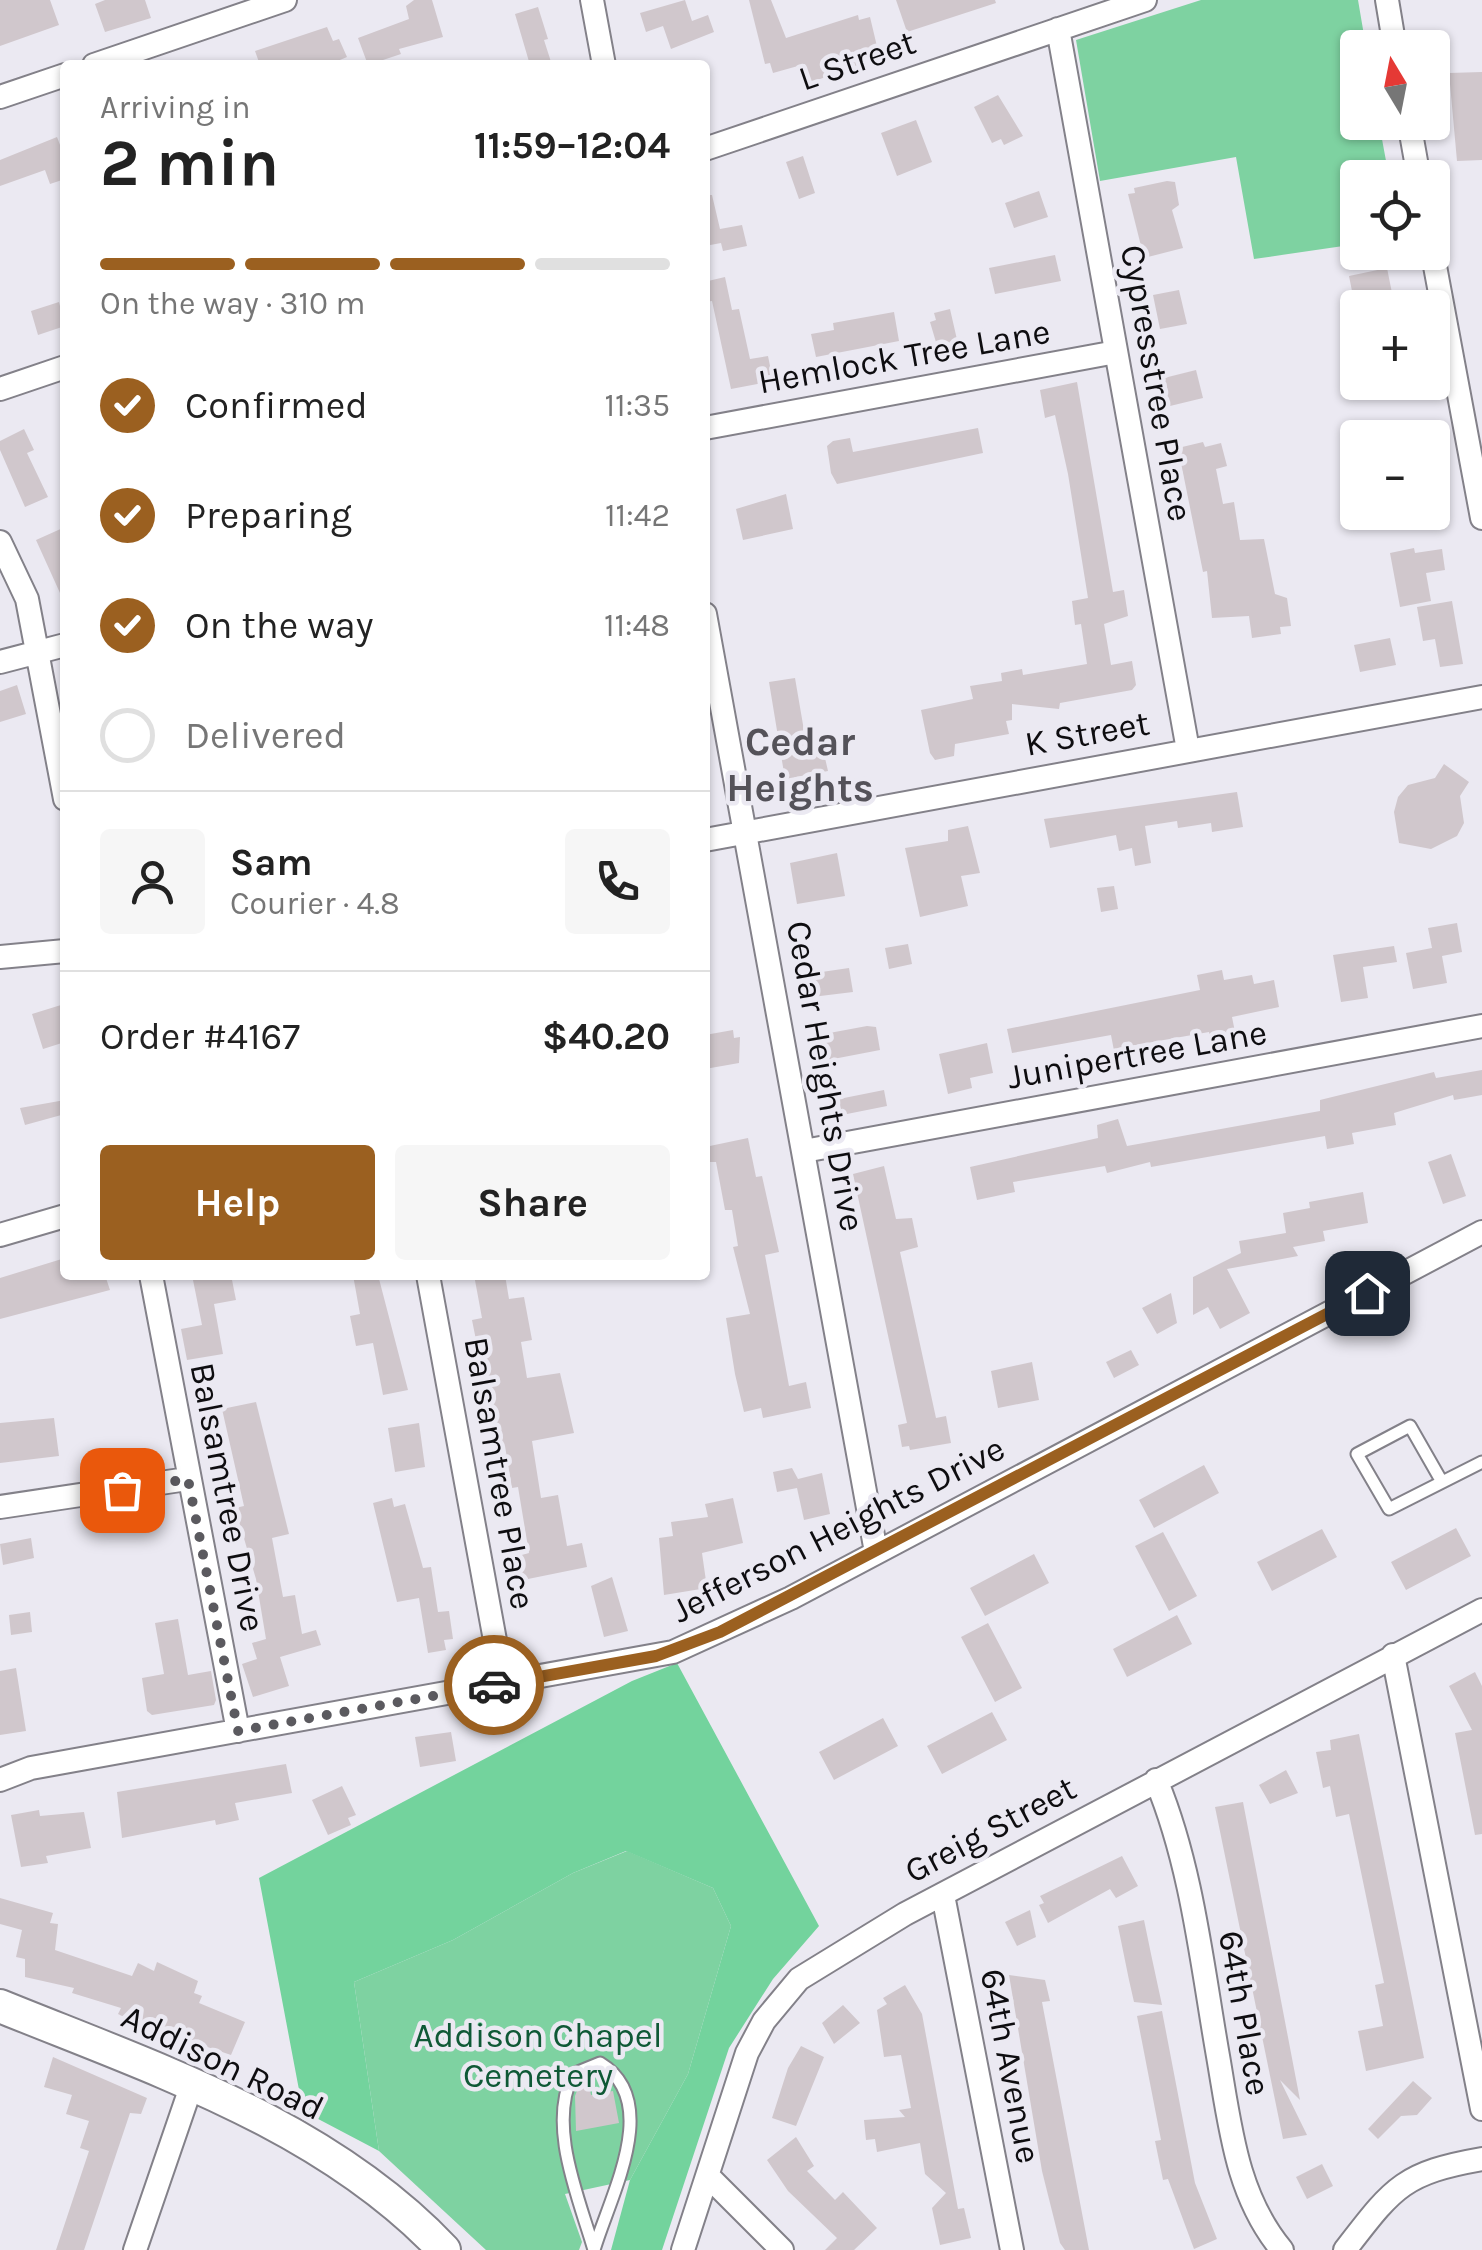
<!DOCTYPE html>
<html lang="en">
<head>
<meta charset="utf-8">
<style>
  body { margin:0; font-family:Karla,sans-serif; background:#f6f6f6; color:#222; height:100vh; display:flex; flex-direction:column; font-size:38px; white-space:nowrap }
  * { box-sizing:border-box; margin:0 }
  p { font-size:32px; color:#767676 }
  .icon { flex:none; width:55px; height:55px; fill:none; stroke:currentColor; stroke-width:2; stroke-linecap:round; stroke-linejoin:round }
  .map { position:relative; flex:1; overflow:hidden }
  .panel { position:absolute; left:60px; top:60px; width:650px; height:1220px; display:flex; flex-direction:column; background:#fff; border-radius:10px; box-shadow:0 2px 8px #0004 }
  .panel>* { flex:none }
  .needle { width:65px; rotate:350deg }
  .tools { position:absolute; left:1340px; top:30px; display:grid; gap:20px }
  .tools a { display:grid; place-items:center; width:110px; height:110px; border-radius:10px; background:#fff; box-shadow:0 2px 8px #0004; font-size:50px }
  .pin { position:absolute; display:grid; place-items:center; width:85px; height:85px; color:#fff; margin:-42px; border-radius:20px; box-shadow:0 5px 15px #0006 }
  .courier { position:absolute; display:grid; place-items:center; width:100px; height:100px; margin:-50px; border:8px solid #9b6020; border-radius:50%; background:#fff; color:#222; box-shadow:0 2px 12px #0007 }
  .summary em { font-style:normal; font-weight:700 }
  .summary div { display:flex; flex-direction:column-reverse }
  .summary { display:flex; align-items:center; justify-content:space-between; height:170px; padding:0 40px }
  h1 { font-size:65px; font-weight:700; line-height:75px }
  .bar { display:grid; grid-template-columns:repeat(4,1fr); gap:15px 10px; align-content:center; height:120px; padding:0 40px }
  .bar i { height:12px; border-radius:8px; background:#e0e0e0 }
  .bar .selected { background:#9b6020 }
  .bar p { grid-column:span 4 }
  .line { display:flex; align-items:center; gap:25px; padding:0 40px; border-top:2px solid #e0e0e0 }
  .line div { flex:1 }
  .round { display:grid; place-items:center; flex:none; width:105px; height:105px; border-radius:10px; background:#f6f6f6 }
  ol { padding:0 40px; list-style:none }
  li { display:flex; align-items:center; gap:30px; height:110px }
  li p { margin-inline-start:auto }
  li .icon { padding:10px; border-radius:50%; background:#9b6020; color:#fff; stroke-width:4 }
  li:last-child { color:#767676 }
  li i { width:55px; height:55px; border:5px solid #e0e0e0; border-radius:50% }
  .primary-button { display:flex; gap:20px; margin-top:auto; padding:20px 40px }
  .primary-button a { flex:1; height:115px; border-radius:10px; background:#9b6020; color:#fff; font-size:40px; font-weight:700; line-height:115px; text-align:center }
  .primary-button a+a { background:#f6f6f6; color:#222 }
  .map>svg:first-child { display:block }
  .green { fill:#7ed2a1 }
  .forest { fill:#73d39d }
  .building { fill:#d0c7cc }
  .lines { fill:none; stroke-linecap:round; stroke-linejoin:round }
  .lane-casing { stroke:#838189; stroke-width:15 }
  .street-casing { stroke:#838189; stroke-width:26 }
  .secondary-casing { stroke:#838189; stroke-width:36 }
  .lane { stroke:#fff; stroke-width:11 }
  .street { stroke:#fff; stroke-width:22 }
  .secondary { stroke:#fff; stroke-width:32 }
  .done { stroke:#5b5a5f; stroke-width:10; stroke-dasharray:0 18 }
  .route { stroke:#9b6020; stroke-width:12 }
  .labels { text-anchor:middle; stroke-width:9; stroke-linejoin:round; paint-order:stroke }
  .street-label { font-size:35px; fill:#0e0d10; stroke:#ebe9f2 }
  .park-label { font-size:35px; fill:#0f5936; stroke:#ebe9f2 }
  .quarter-label { font-size:40px; font-weight:bold; fill:#545259; stroke:#ebe9f2 }
</style>
</head>
<body>
<div class="map">
<svg width="1482" height="2250" viewBox="0 0 1482 2250">
  <rect width="100%" height="100%" fill="#ebe9f2"/>
  <path class="green" d="M1201,0H1358L1366,47L1358,48V122L1379,123L1389,177L1358,178L1357,244L1254,259L1236,157L1100,181L1076,40Z
    M627,1851L713,1888L731,1926L688,2074L630,2180L565,2194L582,2242L579,2250H486L379,2151L354,1982L453,1940L573,1873Z"/>
  <path class="forest" d="M677,1663L819,1926L773,1979L729,2048L662,2250H611L630,2180L688,2074L731,1926L713,1888L626,1851L573,1873L453,1940L354,1982L379,2151L303,2111L259,1878L632,1681Z"/>
  <path class="building" d="M0,0H50L59,25L0,46Z
    M105,0H145L151,18L105,32L95,4Z
    M414,0H432L443,37L399,49L401,54L368,65L358,38L409,19L406,6Z
    M685,0L692,21L708,15L714,32L671,49L663,26L646,32L640,13Z
    M749,0H771L786,38L858,15L859,20L870,17L880,59L811,82L805,64L773,73L770,63L765,64Z
    M896,0H995L996,3L907,32Z
    M538,7L548,39L544,40L552,65H530L515,14Z
    M327,27L333,41L339,39L347,57L328,65H260L255,51Z
    M1482,72V160L1457,161L1449,73Z
    M998,95L1023,136L1004,145L1001,139L992,143L974,107Z
    M916,120L932,162L897,176L881,133Z
    M57,137L65,158V179L50,184L45,170L0,186V160Z
    M803,156L815,193L799,199L786,162Z
    M1167,181L1175,182L1179,205L1172,210L1183,248L1144,258L1128,194L1135,193L1134,188Z
    M1039,191L1048,217L1014,228L1005,203Z
    M705,195H712L720,229L742,225L747,246L723,251L721,243L705,246Z
    M1055,255L1061,281L995,294L989,268Z
    M1387,268L1392,293L1354,301L1349,276Z
    M725,277L732,310L739,309L750,359L768,356L773,381L731,389L712,301L705,302L708,281Z
    M1179,290L1187,324L1160,329L1153,295Z
    M59,302L65,326L38,335L31,311Z
    M950,309L958,344L938,349L930,322L936,320L934,313Z
    M894,312L899,341L816,357L811,334L834,330L833,323Z
    M1196,370L1203,398L1170,406L1169,400L1164,401L1160,384L1165,383L1164,378Z
    M1077,382L1113,592L1124,590L1128,616L1104,624L1111,665L1132,661L1136,685L1132,690L1060,703L1059,709L1012,704V720L1006,721L1009,734L955,744L954,756L935,760L930,753L921,710L973,699L970,686L1002,681L1001,673L1022,669L1023,675L1087,664L1081,624L1075,625L1072,601L1088,598L1068,474L1055,415L1045,418L1040,390Z
    M1354,382H1403L1404,391L1357,400Z
    M978,428L983,453L837,484L831,473L827,446L833,441L850,438L853,452Z
    M24,429L34,450L27,453L48,497L25,507L0,450V441Z
    M1203,442L1205,447L1221,443L1227,466L1216,469L1223,504L1234,502L1240,540L1264,539L1275,594L1287,598L1291,626L1280,627L1281,634L1252,638L1249,616L1212,618L1207,571L1203,572L1178,448Z
    M786,494L793,529L743,540L736,509Z
    M65,527V604L36,540Z
    M1414,548L1415,553L1442,549L1445,570L1426,573L1431,601L1400,607L1390,553Z
    M1452,601L1463,664L1440,667L1435,639L1423,641L1417,607Z
    M1390,638L1396,665L1360,672L1354,645Z
    M795,678L807,748L822,745L828,771L785,779L769,682Z
    M17,685L26,714L0,722V691Z
    M1444,764L1469,782L1460,796L1464,823L1457,836L1431,849L1399,843L1394,812L1398,797L1408,785L1435,778Z
    M1237,792L1243,827L1212,832L1211,823L1178,828L1177,821L1145,826L1151,863L1135,866L1132,848L1119,851L1116,835L1050,848L1044,819Z
    M968,826L980,873L961,876L968,906L920,917L905,848L948,841V830Z
    M837,853L845,896L797,904L790,863Z
    M1114,886L1118,909L1101,912L1097,888Z
    M1457,923L1462,952L1442,956L1447,983L1413,989L1406,953L1432,948L1428,928Z
    M908,944L912,964L889,969L885,948Z
    M1394,946L1397,962L1363,967L1368,998L1341,1002L1333,955Z
    M849,968L853,992L812,997L808,974Z
    M1222,970L1224,980L1252,975L1254,984L1274,980L1279,1007L1232,1017L1237,1042L1212,1047L1209,1032L1130,1046L1131,1052L1115,1056L1111,1035L1012,1053L1007,1029L1200,990L1197,975Z
    M61,1005L65,1042L43,1049L32,1014Z
    M867,1026L876,1027L880,1050L828,1060L824,1034Z
    M733,1030L734,1038L740,1037L739,1063L705,1069V1035Z
    M987,1043L993,1073L970,1078L972,1088L948,1094L939,1054Z
    M1482,1070V1095L1454,1100L1453,1095L1394,1113L1396,1125L1352,1133L1354,1144L1327,1149L1325,1136L1151,1167L1150,1162L1107,1173L1105,1166L1013,1182L1015,1192L977,1200L970,1167L1098,1138L1097,1125L1118,1119L1127,1146L1320,1111V1100L1434,1072L1436,1078Z
    M884,1090L887,1106L842,1115L839,1099Z
    M65,1100V1114L25,1125L20,1108Z
    M748,1138L756,1177L762,1176L779,1252L765,1255L789,1386L806,1382L811,1408L763,1418L761,1408L744,1412L735,1374L726,1318L750,1314L733,1247L738,1246L732,1210H725L716,1162H705V1147Z
    M1451,1154L1466,1196L1443,1204L1428,1162Z
    M884,1166L896,1219L912,1218L918,1247L900,1252L936,1418L946,1416L951,1443L910,1450L909,1446L902,1447L898,1425L907,1423L853,1174Z
    M1363,1192L1368,1223L1323,1231L1325,1241L1293,1247L1298,1256L1227,1269L1250,1313L1220,1329L1208,1307L1193,1315V1277L1241,1253L1239,1241L1286,1233L1283,1213L1310,1208L1309,1202Z
    M65,1258V1275H105L110,1290L0,1319V1278Z
    M192,1275H231L236,1300L214,1304L223,1354L187,1360L181,1329L202,1325Z
    M353,1275H378L408,1390L383,1395L373,1343L356,1346L350,1316L360,1314Z
    M474,1275H505L509,1299L524,1297L532,1340L521,1342L527,1378L560,1373L574,1433L532,1441L541,1498L558,1495L567,1546L582,1543L587,1567L523,1580L518,1556L529,1553L518,1487L512,1488L505,1446L500,1447L482,1349L478,1350L472,1320L482,1318Z
    M1171,1293L1177,1323L1157,1334L1142,1308Z
    M1131,1350L1139,1365L1114,1378L1106,1362Z
    M1032,1362L1039,1400L998,1408L991,1371Z
    M256,1402L289,1534L272,1538L283,1597L295,1595L302,1634L316,1630L321,1645L280,1657L289,1686L253,1697L242,1664L257,1659L252,1643L266,1639L256,1579L235,1508L244,1506L222,1409Z
    M54,1418L59,1456L0,1463V1423Z
    M419,1423L425,1467L395,1472L388,1428Z
    M1204,1465L1219,1493L1154,1528L1139,1500Z
    M792,1468L798,1479L822,1473L830,1514L804,1520L797,1488L777,1492L773,1472Z
    M392,1498L394,1507L405,1504L423,1568L431,1567L438,1612L449,1611L453,1639L444,1640L446,1650L428,1653L419,1598L397,1602L373,1503Z
    M733,1498L743,1543L702,1553L707,1588L664,1595L659,1538L673,1536L671,1522L708,1517L705,1504Z
    M1456,1528L1471,1556L1406,1590L1391,1562Z
    M1322,1529L1337,1557L1272,1591L1257,1562Z
    M1163,1532L1197,1596L1169,1611L1135,1546Z
    M31,1538L34,1558L3,1565L0,1544Z
    M1034,1554L1049,1583L985,1616L970,1588Z
    M612,1577L628,1631L604,1637L591,1586Z
    M30,1612L32,1632L11,1635L9,1615Z
    M1177,1615L1192,1644L1127,1677L1113,1649Z
    M178,1619L188,1675L211,1671L216,1700L214,1705L152,1715L147,1711L142,1678L164,1674L155,1623Z
    M988,1623L1022,1688L995,1702L961,1637Z
    M16,1668L26,1731L0,1735V1671Z
    M1475,1672L1482,1686V1834L1475,1835L1455,1733L1472,1730L1449,1686Z
    M992,1712L1007,1740L942,1774L927,1746Z
    M883,1718L898,1746L834,1780L819,1752Z
    M451,1732L456,1761L420,1767L415,1737Z
    M1359,1734L1424,2058L1366,2071L1358,2031L1383,2026L1375,1985L1384,1983L1349,1814L1336,1817L1330,1786L1323,1788L1316,1752L1331,1750L1330,1740Z
    M286,1764L292,1793L235,1803L239,1820L216,1825L215,1820L122,1838L117,1792Z
    M1286,1770L1298,1793L1270,1804L1259,1785Z
    M342,1786L356,1815L348,1818L351,1825L328,1835L312,1800Z
    M1243,1802L1300,2100L1280,2080L1307,2135L1283,2139L1215,1807Z
    M39,1810L40,1816L84,1812L91,1848L46,1856L48,1863L21,1867L11,1815Z
    M1122,1856L1138,1886L1116,1898L1110,1889L1048,1923L1039,1905L1044,1903L1040,1896Z
    M0,1898L53,1913L50,1923L58,1924L55,1950L132,1976L138,1963L154,1971L157,1962L198,1981L194,1993L202,1996L199,2003L245,2022L231,2055L134,2022L118,2014L121,2008L72,1993L74,1988L25,1977V1959L16,1957L22,1930L0,1924Z
    M1030,1910L1036,1937L1017,1946L1005,1922Z
    M1144,1920L1151,1954L1162,2005L1134,2002L1129,1980L1118,1926Z
    M1009,1975L1045,1980L1050,2001L1042,2002L1089,2250H1065L1060,2243L1042,2171Z
    M905,1985L922,2014L958,2209L964,2208L971,2238L940,2245L932,2208L946,2193L925,2174L920,2143L877,2152L875,2139L866,2140L864,2120L905,2117L899,2110L911,2108L901,2055L884,2057L877,2010L887,2004L883,1998Z
    M843,2005L860,2023L834,2044L822,2023Z
    M1162,2011L1195,2183L1217,2239L1194,2249L1168,2179L1163,2180L1155,2141L1161,2140L1137,2016Z
    M801,2046L824,2057L796,2126L772,2118L788,2068Z
    M53,2057L147,2098L141,2114L130,2113L84,2250H56L89,2151L80,2148L89,2121L66,2114L72,2095L44,2087Z
    M1413,2081L1432,2098L1417,2115L1401,2116L1378,2139L1368,2129Z
    M589,2085L591,2095L613,2091L619,2123L576,2131L575,2096L578,2088Z
    M796,2137L814,2166L807,2171L835,2200L843,2192L877,2228L854,2250H825L837,2238L788,2191L767,2160Z
    M1322,2164L1333,2186L1307,2199L1296,2177Z"/>
  <g class="lines">
    <defs>
      <path id="lane" d="M1442,1482L1410,1426L1357,1454L1389,1509L1482,1462
        M600,2063C663,2101 610,2196 594,2250C579,2198 547,2126 573,2074Z"/>
      <path id="street" d="M592,0L604,65
        M1387,0L1395,48
        M1058,29L1188,750
        M94,65L285,0
        M0,97L65,75
        M1409,122L1419,178
        M705,149L1145,0
        M1432,250L1482,518
        M0,389L65,367
        M705,428L1116,352
        M0,542L27,599L65,799
        M705,614L876,1552
        M0,662L65,645
        M705,840L1482,697
        M0,957L65,951
        M804,1151L1482,1026
        M0,1235L65,1216
        M151,1275L238,1731
        M428,1275L503,1684
        M0,1507L187,1479
        M1393,1655L1482,2109
        M0,1780L31,1768L673,1652L791,1598L1482,1232
        M1156,1780C1192,1866 1202,1965 1218,2056C1230,2125 1236,2195 1282,2250
        M943,1895L1012,2250
        M708,2176L782,2250
        M135,2250L192,2084
        M683,2250L747,2053L764,2021L799,1979L905,1914L1482,1610
        M1345,2250C1393,2188 1402,2173 1482,2159"/>
      <path id="secondary" d="M0,2006C155,2069 326,2125 444,2250"/>
    </defs>
    <use href="#lane" class="lane-casing"/>
    <use href="#street" class="street-casing"/>
    <use href="#secondary" class="secondary-casing"/>
    <use href="#lane" class="lane"/>
    <use href="#street" class="street"/>
    <use href="#secondary" class="secondary"/>
  </g>
  <g class="lines">
    <path class="done" d="M122,1490L188,1479L238,1731L494,1685"/>
    <path class="route" d="M494,1685L656,1656L720,1632L1367,1293"/>
  </g>
  <g class="labels">
    <g class="street-label">
      <text transform="translate(857 60) rotate(-19)" y="12">L Street</text>
      <text transform="translate(904 356) rotate(-10)" y="12">Hemlock Tree Lane</text>
      <text transform="translate(1157 383) rotate(80)" y="12">Cypresstree Place</text>
      <text transform="translate(1087 733) rotate(-10)" y="12">K Street</text>
      <text transform="translate(1137 1054) rotate(-10)" y="12">Junipertree Lane</text>
      <text transform="translate(826 1076) rotate(80)" y="12">Cedar Heights Drive</text>
      <text transform="translate(500 1473) rotate(80)" y="12">Balsamtree Place</text>
      <text transform="translate(228 1497) rotate(79)" y="12">Balsamtree Drive</text>
      <text transform="translate(838 1529) rotate(-27)" y="12">Jefferson Heights Drive</text>
      <text transform="translate(990 1829) rotate(-28)" y="12">Greig Street</text>
      <text transform="translate(1245 2013) rotate(80)" y="12">64th Place</text>
      <text transform="translate(223 2062) rotate(26)" y="12">Addison Road</text>
      <text transform="translate(1011 2066) rotate(79)" y="12">64th Avenue</text>
    </g>
    <g class="park-label">
      <text x="538" y="2047">Addison Chapel<tspan x="538" dy="40">Cemetery</tspan></text>
    </g>
    <g class="quarter-label">
      <text x="800" y="755">Cedar<tspan x="800" dy="46">Heights</tspan></text>
    </g>
  </g>
</svg>
<div class="tools">
<a><svg class="needle" viewBox="-14 -14 28 28"><path d="M0-13l5 13h-10z" fill="#e53935"/><path d="M0 13l5-13h-10z" fill="#767676"/></svg></a>
<a><svg class="icon" aria-label="locate" viewBox="0 0 24 24"><circle cx="12" cy="12" r="6"/><path d="M12 2v4M12 18v4M2 12h4M18 12h4"/></svg></a>
<a>+</a>
<a>−</a>
</div>
<div class="pin" style="left:122px;top:1490px;background:#ea580c"><svg class="icon" aria-label="bag" viewBox="0 0 24 24"><path d="M5 8h14l-1 12H6zM9 8a3 3 0 0 1 6 0"/></svg></div>
<div class="pin" style="left:1367px;top:1293px;background:#1f2937"><svg class="icon" aria-label="home" viewBox="0 0 24 24"><path d="M3 11l9-7 9 7M6 9v11h12V9"/></svg></div>
<div class="courier" style="left:494px;top:1685px"><svg class="icon" aria-label="car" viewBox="0 0 24 24"><path d="M5 17H2v-5l4-1 3-4h7l3 4 3 1v5h-3M9 17h6M6 11h13"/><circle cx="7" cy="17" r="2"/><circle cx="17" cy="17" r="2"/></svg></div>
<section class="panel">
<div class="summary"><div><h1>2 min</h1><p>Arriving in</p></div><em>11:59–12:04</em></div>
<div class="bar"><i class="selected"></i><i class="selected"></i><i class="selected"></i><i></i><p>On the way · 310 m</p></div>
<ol>
<li><svg class="icon" aria-label="check" viewBox="0 0 24 24"><path d="M5 12l5 5 9-10"/></svg>Confirmed<p>11:35</p></li>
<li><svg class="icon" aria-label="check" viewBox="0 0 24 24"><path d="M5 12l5 5 9-10"/></svg>Preparing<p>11:42</p></li>
<li><svg class="icon" aria-label="check" viewBox="0 0 24 24"><path d="M5 12l5 5 9-10"/></svg>On the way<p>11:48</p></li>
<li><i></i>Delivered</li>
</ol>
<div class="line" style="height:180px"><a class="round"><svg class="icon" aria-label="person" viewBox="0 0 24 24"><circle cx="12" cy="8" r="4"/><path d="M4 21q1-7 8-7t8 7"/></svg></a><div><b>Sam</b><p>Courier · 4.8</p></div><a class="round"><svg class="icon" aria-label="phone" viewBox="0 0 24 24"><path d="M5 4h4l2 5-3 2q2 4 5 5l2-3 5 2v4C11 20 4 13 5 4z"/></svg></a></div>
<div class="line" style="height:130px"><div>Order #4167</div><b>$40.20</b></div>
<div class="primary-button"><a>Help</a><a>Share</a></div>
</section>
</div>
</body>
</html>
